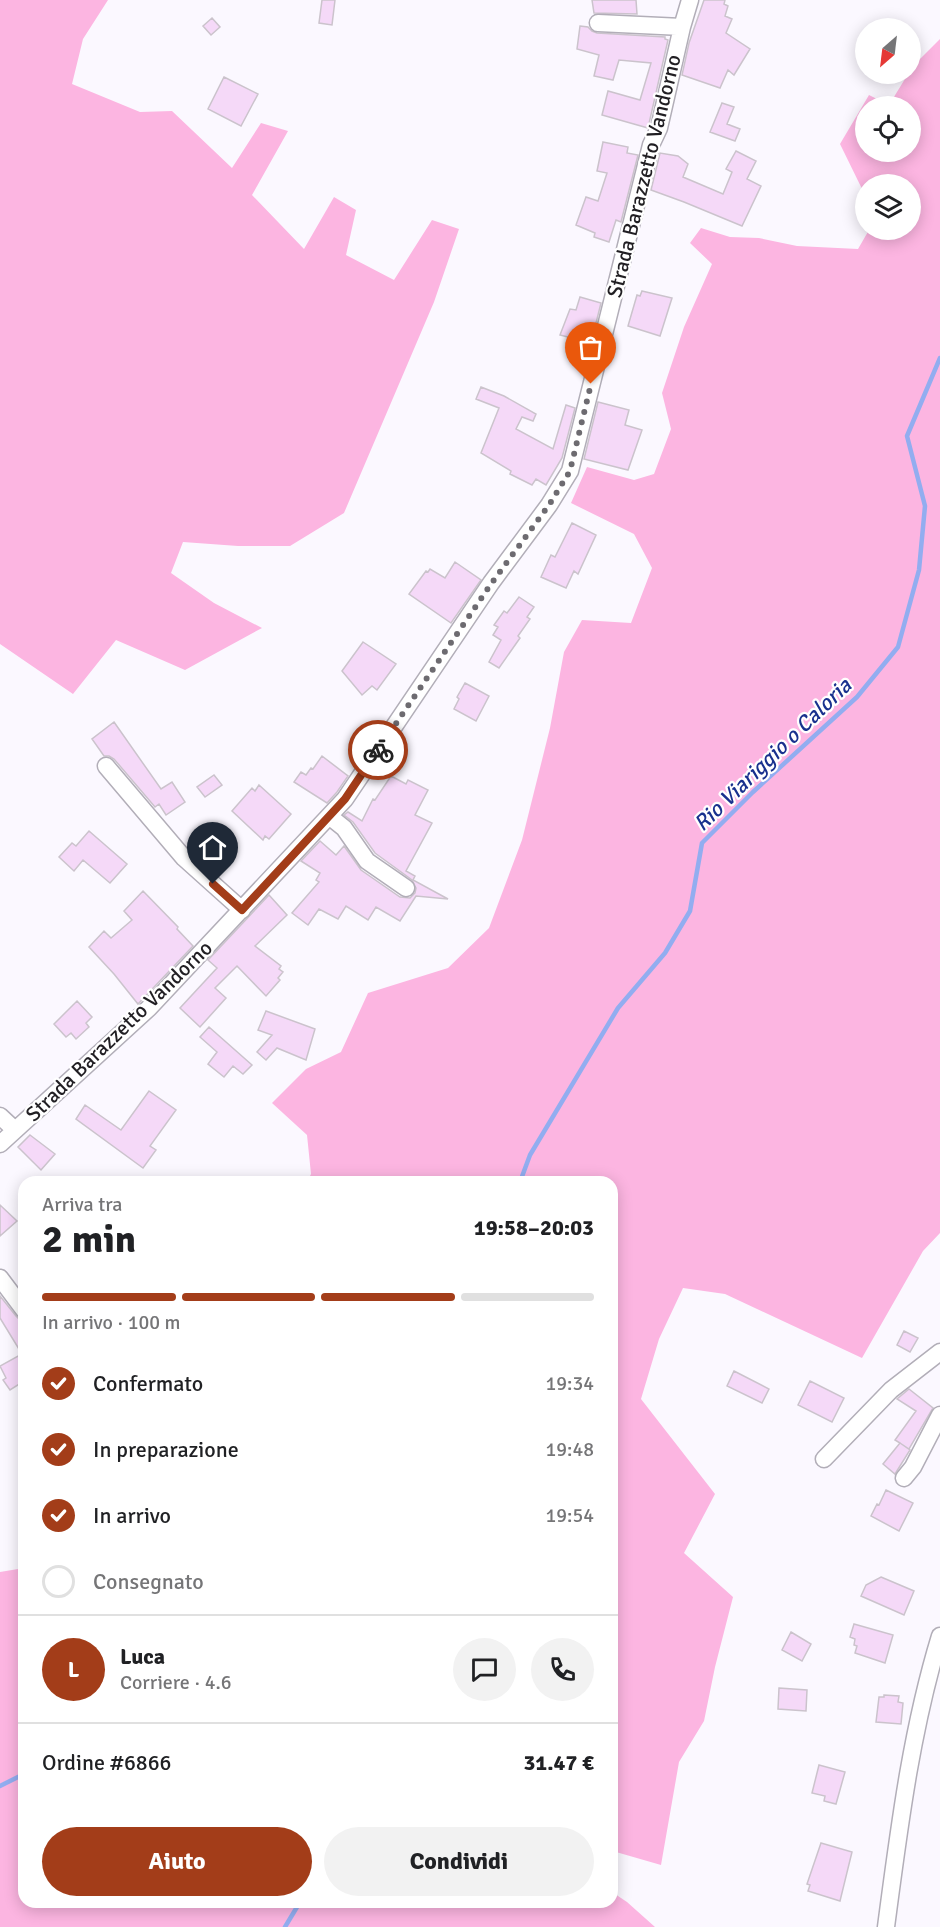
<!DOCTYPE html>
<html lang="it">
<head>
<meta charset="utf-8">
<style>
  body { margin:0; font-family:Signika,sans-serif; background:#f2f2f2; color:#202124; height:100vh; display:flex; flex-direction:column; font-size:22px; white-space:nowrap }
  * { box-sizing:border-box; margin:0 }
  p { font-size:20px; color:#757577 }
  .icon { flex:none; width:33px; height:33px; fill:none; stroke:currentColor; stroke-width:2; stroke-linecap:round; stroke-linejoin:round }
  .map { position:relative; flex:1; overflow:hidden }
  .side { position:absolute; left:18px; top:1176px; width:600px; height:732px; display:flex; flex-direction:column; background:#fff; border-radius:18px; box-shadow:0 3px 15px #0003 }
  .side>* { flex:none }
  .needle { width:39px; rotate:208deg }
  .fabs { position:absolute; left:855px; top:18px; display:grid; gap:12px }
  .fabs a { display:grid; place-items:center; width:66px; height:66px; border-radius:50%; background:#fff; box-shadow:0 3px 15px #0003; font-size:30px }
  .pin { position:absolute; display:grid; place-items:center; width:51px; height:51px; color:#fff; margin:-62px -26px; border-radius:50% 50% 50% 0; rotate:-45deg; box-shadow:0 0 6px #0007 }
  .pin .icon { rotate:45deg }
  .courier { position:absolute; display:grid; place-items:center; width:60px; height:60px; margin:-30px; border:4px solid #a33d19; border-radius:50%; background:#fff; color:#222; box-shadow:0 2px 8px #0007 }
  .head em { font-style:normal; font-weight:700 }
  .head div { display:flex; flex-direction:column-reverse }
  .head { display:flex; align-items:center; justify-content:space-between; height:102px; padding:0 24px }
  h1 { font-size:39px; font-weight:700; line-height:45px }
  .bar { display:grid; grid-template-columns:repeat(4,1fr); gap:9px 6px; align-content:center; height:72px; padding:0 24px }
  .bar i { height:8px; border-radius:4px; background:#e0e0e0 }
  .bar .current { background:#a33d19 }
  .bar p { grid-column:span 4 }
  .line { display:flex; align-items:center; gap:15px; padding:0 24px; border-top:2px solid #e0e0e0 }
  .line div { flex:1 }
  .round { display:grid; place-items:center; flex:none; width:63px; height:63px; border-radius:32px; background:#f2f2f2 }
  ol { padding:0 24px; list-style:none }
  li { display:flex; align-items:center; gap:18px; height:66px }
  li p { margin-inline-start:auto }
  li .icon { padding:6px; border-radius:50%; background:#a33d19; color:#fff; stroke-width:4 }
  li:last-child { color:#757577 }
  li i { width:33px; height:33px; border:3px solid #e0e0e0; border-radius:50% }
  .action { display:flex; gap:12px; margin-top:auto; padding:12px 24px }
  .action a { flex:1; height:69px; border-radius:36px; background:#a33d19; color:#fff; font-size:24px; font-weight:700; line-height:69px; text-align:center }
  .action a+a { background:#f2f2f2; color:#202124 }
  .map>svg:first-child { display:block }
  .green { fill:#fcb5e1; fill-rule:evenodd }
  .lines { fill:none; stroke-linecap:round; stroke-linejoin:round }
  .stream { stroke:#92adf0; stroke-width:4.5 }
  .building { fill:#f5d9f8; stroke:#cbc3cc; stroke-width:1.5 }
  .street-casing { stroke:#b2aeb8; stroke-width:19 }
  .street { stroke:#fff; stroke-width:16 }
  .done { stroke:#6d6b70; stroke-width:6; stroke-dasharray:0 10.8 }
  .route { stroke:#a33d19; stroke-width:8 }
  .labels { text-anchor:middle; stroke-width:4.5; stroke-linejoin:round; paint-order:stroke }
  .street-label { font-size:21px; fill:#211f23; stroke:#fff }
  .water-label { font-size:22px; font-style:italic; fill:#19318e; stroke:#fff }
</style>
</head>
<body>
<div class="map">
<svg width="940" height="1927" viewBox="0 0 940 1927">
  <rect width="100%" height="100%" fill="#fbf8ff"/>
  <path class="green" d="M0,0H108L83,39L72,84L140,112L172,111L232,168L261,123L288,131L252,195L304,249L334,197L356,210L346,255L394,280L432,220L459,229L434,302L344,513L290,546H238L183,542L171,573L214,603L262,628L185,670L116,640L73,694L0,644Z
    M940,39V1233L923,1251L862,1358L725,1294L683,1288L659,1339L641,1399L715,1494L684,1553L733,1597L715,1667L704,1721L679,1762L661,1865L616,1852L612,1859V1182H307L311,1174L307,1135L272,1103L306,1069L341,1052L368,993L448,968L489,928L522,840L550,728L564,652L582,620L631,623L652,568L634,534L571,503L587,467L634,480L654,474L671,429L662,393L684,327L712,264L690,243L701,228L730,237L759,238L797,246L858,249L869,230H910V184H866L865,195L840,144L869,95L889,105L908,74H910L914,65ZM910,106V152H866V106Z
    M24,1568V1902H612V1892L627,1902L655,1927H0V1572Z"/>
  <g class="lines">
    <path class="stream" d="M520,1182L530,1155L618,1008L665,953L690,911L702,843L753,792L857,697L898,647L919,570L925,506L907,436L940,358
      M0,1786L24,1774
      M285,1927L300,1902"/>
  </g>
  <path class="building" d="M322,0H335L332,25L319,23Z
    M592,0H636L637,14L594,13Z
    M704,0H725L724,4L728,6L725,16L732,19L726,33L750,49L734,75L728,70L720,88L682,75L689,43Z
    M212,18L220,27L211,35L203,26Z
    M580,26L588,27L592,31L597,33L665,37V39L668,40L648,128L602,115L608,91L640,100L651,63L619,60L613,80L594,76L599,55L577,49Z
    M224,77L258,94L241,126L208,109Z
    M722,103L734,107L727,124L740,129L735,141L710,132Z
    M603,142L628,147L627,153L638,155L621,222L616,220L609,242L594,237L595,233L576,225L586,197L598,201L607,173L597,171Z
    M736,151L756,161L747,179L761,186L742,226L684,202L651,190L660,153L678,156L688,164L683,177L723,194L732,172L726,169Z
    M642,291L672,298L660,336L628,326L637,295L640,296Z
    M580,297L601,303L591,343L560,335L570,309L576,310Z
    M481,387L504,396L536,414L533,421L522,417L516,429L553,449L566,405L575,408L562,458L546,485L536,479L532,485L510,474L511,471L481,453L499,408L476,399Z
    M598,402L629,410L625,425L642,430L628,470L584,459Z
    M572,523L596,535L578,574L574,571L566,588L541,577L551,555L555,557Z
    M455,562L481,580L451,623L409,594L426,571L428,572L430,569L445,578Z
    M519,597L534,607L527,617L530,619L518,636L520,638L499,668L489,662L501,640L493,635L498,627L494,625L504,611L507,613Z
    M363,642L396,664L377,690L372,686L362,695L342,671Z
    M465,683L489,696L476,721L454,709L459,699L457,697Z
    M114,722L161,789L172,782L185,802L166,815L159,804L155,807L114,759L109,756H104L92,739Z
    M322,756L348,776L337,792L327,803L294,782L301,772L306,775L311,768L313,769Z
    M214,775L222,785L205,797L197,787Z
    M391,776L406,784L408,780L428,790L415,815L432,823L406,871L415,876L413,880L448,899L416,896L400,921L376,907L368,920L346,906L338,919L319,909L308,925L292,913L319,882L316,880L320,873L301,861L320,841L336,855L344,846L361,870L400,897L410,898L415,893L416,888L412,880L375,853L353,822L344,815L348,812L362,821L373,799L375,800Z
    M259,785L291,814L269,839L265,836L263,840L232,811L252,788L255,791Z
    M89,831L127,864L110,883L83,860L74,871L59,857L72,843L76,846Z
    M143,891L178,927L177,929L193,946L138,1004L114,974L89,947L104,931L111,938L132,920L124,911Z
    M269,895L287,915L255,946L281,966L279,969L283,972L278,978L280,980L266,996L237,966L215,988L226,998L200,1027L180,1008L217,968L208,960Z
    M77,1001L92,1017L86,1023L89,1027L76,1039L71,1033L66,1037L54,1024Z
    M266,1011L315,1029L306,1060L277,1048L266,1060L257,1052L272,1035L258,1030Z
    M209,1027L252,1065L243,1074L233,1066L224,1077L208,1064L217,1052L200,1037Z
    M149,1091L176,1110L150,1146L156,1150L143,1168L76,1119L85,1105L121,1130Z
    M30,1135L55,1154L41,1170L18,1147Z
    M0,1205L17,1221L0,1236Z
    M0,1296L16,1316L24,1324V1381L10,1390L3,1380L6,1378L0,1366L22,1354L0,1318Z
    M904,1331L918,1338L910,1352L897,1345Z
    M734,1371L769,1389L762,1403L727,1386Z
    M810,1381L844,1398L832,1422L798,1405Z
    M909,1389L933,1408L909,1449L900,1443L910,1450L895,1474L883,1464L900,1443L895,1440L916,1411L897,1399Z
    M886,1490L913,1503L899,1531L871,1516L877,1504L879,1505Z
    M881,1577L914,1591L904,1615L861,1596L866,1585Z
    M854,1624L893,1635L885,1663L855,1653L857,1646L854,1645L855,1639L850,1637Z
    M791,1632L811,1644L802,1661L782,1650Z
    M779,1688L807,1690L806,1711L778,1709Z
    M884,1695L899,1696L898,1702L903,1703L901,1724L876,1722L879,1697H884Z
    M819,1765L845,1772L836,1804L824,1801L825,1796L812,1793Z
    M821,1843L852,1852L840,1901L808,1891L810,1885L807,1884Z"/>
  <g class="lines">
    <defs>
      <path id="street" d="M598,23L682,27
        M106,766L184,858L242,910
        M329,816L344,828L367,861L406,888
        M0,1116L15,1130
        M0,1144L149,1008L345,799L491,583L549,505L570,471L651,145L659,128L682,27L690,0
        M0,1278L24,1310
        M824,1459L891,1390L940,1352
        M904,1478L913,1467L940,1415
        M886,1927C899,1829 911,1731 940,1636"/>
    </defs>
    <use href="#street" class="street-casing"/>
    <use href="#street" class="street"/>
  </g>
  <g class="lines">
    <path class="done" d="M378,750L491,584L549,505L570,471L591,384"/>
    <path class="route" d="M213,884L242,910L345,799L378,750"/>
  </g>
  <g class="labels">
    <g class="street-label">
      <text transform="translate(644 176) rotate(-76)" y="7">Strada Barazzetto Vandorno</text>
      <text transform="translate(119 1031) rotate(-44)" y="7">Strada Barazzetto Vandorno</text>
    </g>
    <g class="water-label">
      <text transform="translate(772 754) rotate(-44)" y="8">Rio Viariggio o Caloria</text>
    </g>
  </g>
</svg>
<div class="fabs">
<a><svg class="needle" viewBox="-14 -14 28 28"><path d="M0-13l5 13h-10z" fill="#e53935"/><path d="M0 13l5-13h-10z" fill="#757577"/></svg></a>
<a><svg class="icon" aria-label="locate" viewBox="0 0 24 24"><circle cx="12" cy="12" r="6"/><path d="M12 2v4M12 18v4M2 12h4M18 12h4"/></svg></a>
<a><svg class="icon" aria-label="layers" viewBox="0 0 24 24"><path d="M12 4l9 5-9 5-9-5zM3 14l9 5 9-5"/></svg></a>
</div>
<div class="pin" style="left:591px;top:384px;background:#ea580c"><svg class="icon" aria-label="bag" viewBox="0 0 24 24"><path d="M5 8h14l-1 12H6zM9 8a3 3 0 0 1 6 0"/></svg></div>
<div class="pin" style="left:213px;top:884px;background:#1f2937"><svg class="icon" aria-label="home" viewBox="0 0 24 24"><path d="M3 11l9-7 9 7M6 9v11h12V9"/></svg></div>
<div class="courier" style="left:378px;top:750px"><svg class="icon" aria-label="bike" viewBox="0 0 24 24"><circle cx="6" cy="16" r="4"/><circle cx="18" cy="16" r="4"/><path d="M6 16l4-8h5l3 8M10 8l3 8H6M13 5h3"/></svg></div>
<section class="side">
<div class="head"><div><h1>2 min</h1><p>Arriva tra</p></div><em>19:58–20:03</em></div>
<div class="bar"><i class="current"></i><i class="current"></i><i class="current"></i><i></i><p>In arrivo · 100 m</p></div>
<ol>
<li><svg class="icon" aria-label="check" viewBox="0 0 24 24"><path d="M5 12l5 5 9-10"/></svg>Confermato<p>19:34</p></li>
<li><svg class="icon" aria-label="check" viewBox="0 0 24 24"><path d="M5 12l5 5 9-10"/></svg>In preparazione<p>19:48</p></li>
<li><svg class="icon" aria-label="check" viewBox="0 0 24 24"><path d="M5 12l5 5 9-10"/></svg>In arrivo<p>19:54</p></li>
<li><i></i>Consegnato</li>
</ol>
<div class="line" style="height:108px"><b class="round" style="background:#a33d19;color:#fff">L</b><div><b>Luca</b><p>Corriere · 4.6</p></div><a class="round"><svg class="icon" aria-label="chat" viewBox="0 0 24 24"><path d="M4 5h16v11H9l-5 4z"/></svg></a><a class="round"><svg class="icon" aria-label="phone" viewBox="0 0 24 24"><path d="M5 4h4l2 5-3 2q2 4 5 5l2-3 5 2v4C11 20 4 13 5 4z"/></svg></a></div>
<div class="line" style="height:78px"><div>Ordine #6866</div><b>31.47 €</b></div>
<div class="action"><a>Aiuto</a><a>Condividi</a></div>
</section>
</div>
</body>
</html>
